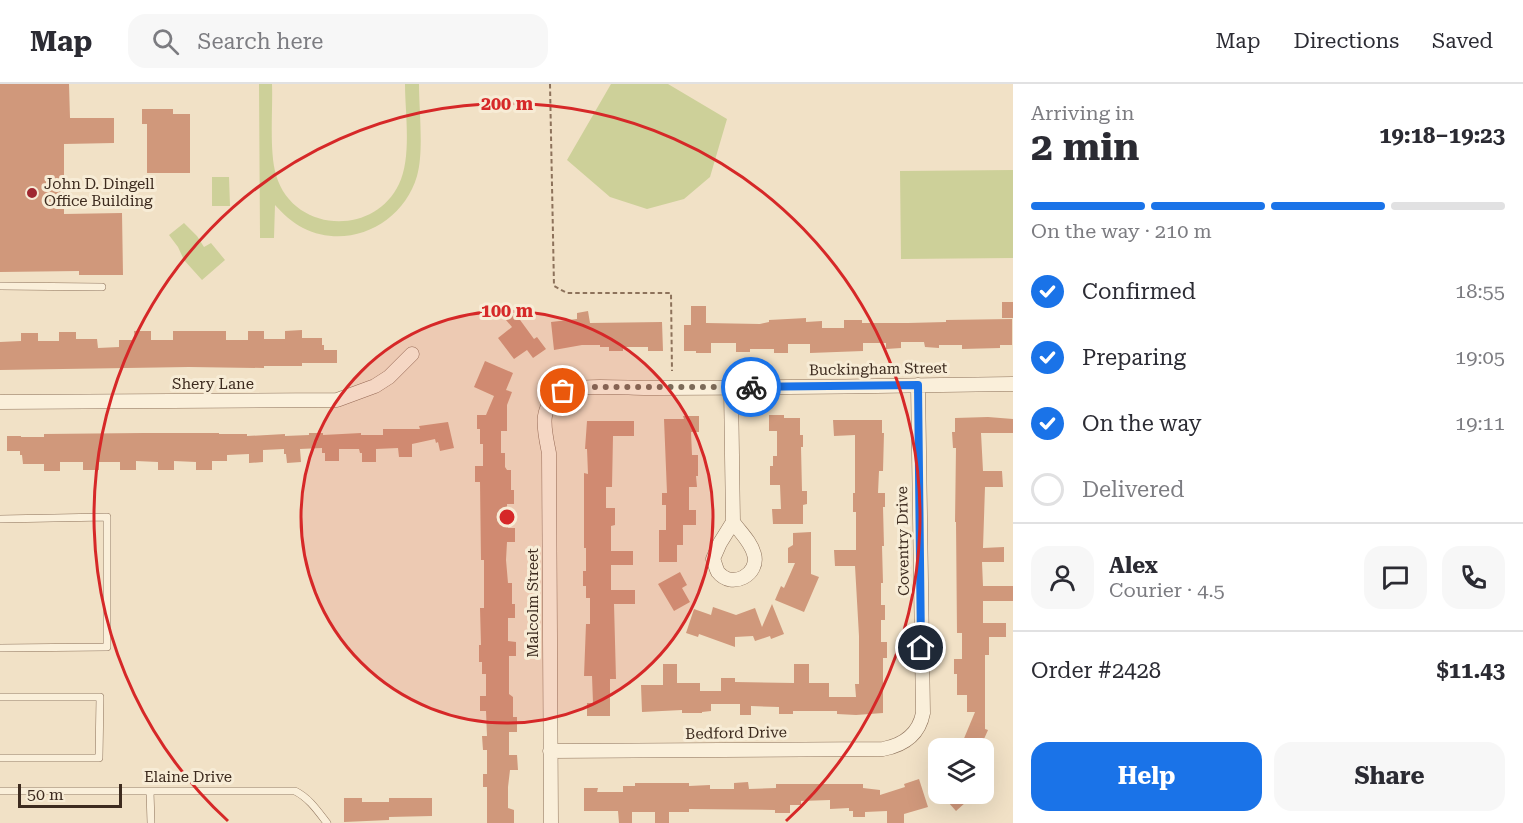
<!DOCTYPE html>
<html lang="en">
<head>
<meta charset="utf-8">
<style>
  body { margin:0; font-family:"Roboto Serif",serif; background:#f7f7f7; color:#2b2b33; height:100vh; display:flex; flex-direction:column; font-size:22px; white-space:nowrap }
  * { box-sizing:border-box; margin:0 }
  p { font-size:20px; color:#7c7c81 }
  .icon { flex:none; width:33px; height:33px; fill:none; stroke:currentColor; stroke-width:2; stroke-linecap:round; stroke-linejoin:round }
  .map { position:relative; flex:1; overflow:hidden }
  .details { display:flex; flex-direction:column; background:#fff; width:510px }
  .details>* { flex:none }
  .tools { position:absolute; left:928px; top:654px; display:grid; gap:12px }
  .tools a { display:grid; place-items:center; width:66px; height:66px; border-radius:12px; background:#fff; box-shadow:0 6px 24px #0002; font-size:30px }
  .scale { position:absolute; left:18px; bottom:15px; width:104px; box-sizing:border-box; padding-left:6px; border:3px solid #3d2b1f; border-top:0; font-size:16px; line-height:21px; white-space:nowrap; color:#3d2b1f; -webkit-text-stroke:4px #f7ecd6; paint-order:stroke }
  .pin { position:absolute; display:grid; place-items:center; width:51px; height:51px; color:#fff; margin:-26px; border:3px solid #fff; border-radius:50%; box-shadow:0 2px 6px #0007 }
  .courier { position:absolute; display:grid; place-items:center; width:60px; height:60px; margin:-30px; border:4px solid #1a73e8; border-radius:50%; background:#fff; color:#222; box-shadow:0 2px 8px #0007 }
  .summary em { font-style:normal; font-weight:700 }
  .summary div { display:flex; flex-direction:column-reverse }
  .summary { display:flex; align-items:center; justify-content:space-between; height:102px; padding:0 18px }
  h1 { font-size:39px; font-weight:700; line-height:45px }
  .bar { display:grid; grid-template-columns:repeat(4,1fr); gap:9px 6px; align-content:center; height:72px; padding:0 18px }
  .bar i { height:8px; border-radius:4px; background:#e1e1e2 }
  .bar .current { background:#1a73e8 }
  .bar p { grid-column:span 4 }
  .line { display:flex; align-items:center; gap:15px; padding:0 18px; border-top:2px solid #e1e1e2 }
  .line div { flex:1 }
  .round { display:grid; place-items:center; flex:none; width:63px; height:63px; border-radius:18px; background:#f7f7f7 }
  ol { padding:0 18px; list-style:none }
  li { display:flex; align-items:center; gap:18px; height:66px }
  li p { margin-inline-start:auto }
  li .icon { padding:6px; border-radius:50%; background:#1a73e8; color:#fff; stroke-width:4 }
  li:last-child { color:#7c7c81 }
  li i { width:33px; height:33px; border:3px solid #e1e1e2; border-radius:50% }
  .action { display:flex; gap:12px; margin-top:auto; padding:12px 18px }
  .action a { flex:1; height:69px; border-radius:18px; background:#1a73e8; color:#fff; font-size:24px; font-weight:700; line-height:69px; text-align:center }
  .action a+a { background:#f7f7f7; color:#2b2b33 }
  header { display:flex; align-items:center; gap:36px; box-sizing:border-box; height:84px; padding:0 30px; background:#fff; border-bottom:2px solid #e1e1e2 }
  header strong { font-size:28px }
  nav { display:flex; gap:33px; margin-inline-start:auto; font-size:21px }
  .search { width:420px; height:54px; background:#f7f7f7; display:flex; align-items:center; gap:15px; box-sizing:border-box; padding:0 21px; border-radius:18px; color:#7c7c81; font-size:22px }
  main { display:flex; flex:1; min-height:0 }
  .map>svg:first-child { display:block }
  .green { fill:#cdd099 }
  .building { fill:#d0987b }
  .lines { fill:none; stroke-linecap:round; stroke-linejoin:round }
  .service-casing { stroke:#8d725b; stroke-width:8 }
  .minor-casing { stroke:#8d725b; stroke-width:15 }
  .path { stroke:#8d725b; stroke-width:2; stroke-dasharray:4.5 3; stroke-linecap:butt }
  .service { stroke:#faefda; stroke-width:7 }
  .minor { stroke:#faefda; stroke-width:14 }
  .done { stroke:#7c6b59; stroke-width:6; stroke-dasharray:0 10.8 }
  .route { stroke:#1a73e8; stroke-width:8 }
  .ring { fill:none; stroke:#d62828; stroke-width:3 }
  .poi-dot { fill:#9f2831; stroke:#f7ecd6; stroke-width:2 }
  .labels { text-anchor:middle; stroke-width:6; stroke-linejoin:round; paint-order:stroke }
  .poi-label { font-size:15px; fill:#3d2b1f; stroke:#f7ecd6; text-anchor:start }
  .street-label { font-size:15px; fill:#3d2b1f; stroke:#f7ecd6 }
  .centre { fill:#d62828; stroke:#f7ecd6; stroke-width:3 }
  .ring-label { font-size:18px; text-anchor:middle; font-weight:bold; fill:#d62828; stroke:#f7ecd6; stroke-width:6; stroke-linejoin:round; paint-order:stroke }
</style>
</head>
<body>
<header>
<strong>Map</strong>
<div class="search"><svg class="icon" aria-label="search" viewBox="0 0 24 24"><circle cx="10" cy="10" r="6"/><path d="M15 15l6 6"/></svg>Search here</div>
<nav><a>Map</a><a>Directions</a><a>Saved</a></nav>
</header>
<main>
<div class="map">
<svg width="1013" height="739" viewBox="0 0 1013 739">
  <rect width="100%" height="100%" fill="#f1e1c6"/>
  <path class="green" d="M259,0H272C273,26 269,67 276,91C293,149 374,153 399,100C412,73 405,29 405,0H419C419,26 424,68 417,92C403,140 349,167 303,144C292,138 283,130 275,121L274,154H260Z
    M611,0H668L727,35L710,93L684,115L647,125L610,113L567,76Z
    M1013,86V174L901,175L900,87Z
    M212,93H229L230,122H212Z
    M184,139L197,152L204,163L211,159L225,176L202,196L184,176L178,163L169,151Z"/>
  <path class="building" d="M0,0H69L70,34H114V59L64,60V130L122,129L123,191H79V187L0,188Z
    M142,25H173V30H190V89H147V40H142Z
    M1002,218H1013V234H1002Z
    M691,222H706V239L760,240L769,238V236L806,234V238L822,237V244H844V236H862V239H908L946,238V236L1012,235V261H1000V264L962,265V261H939V264L925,263L924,258H901V264L886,265V259H863V267L810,269V260H788V269H774V265H750V268H736V259H711V269H696V267H684V241H691Z
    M588,227L590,239L662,238L663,267H648V263H623V267H609V263H600V261H582L554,266L551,238L577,235V229Z
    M515,229L534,255L537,253L546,265L533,274L527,266L514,275L498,254L512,243L506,236Z
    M302,246V254H322V261H324V266H337V279H302V282H264V284L189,283L0,286V258L21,257V249H38V257H59V248H76V255H97L98,264L119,263V256H135L134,247H151V256H173V247H226V256H248V247H264V255H285V247Z
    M485,277L513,289L506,306L512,308L507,321V347H501V369H505V383L507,386H511V406H514V420H507L508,444H515V458H507L506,476L508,499H512V520H515V534H508V557L516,558V572H509V610L513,613V633H517V648H509V671H517L518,686H510L508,703V724L514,726V739H487V703H483V690H487V666H483L482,652H487L486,627H480V612H486V590H482V578H479V561H481L480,524H484V476H481L480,398H475V382H483V360H480V345H477V331H486L494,312L474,303Z
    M769,331H784V334H800V351H803V363H801L802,407H807V420L803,421V440H773L772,425H781L780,401H770V382H773V372H777V347H769Z
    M683,332H699V348H691L692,371H698V392H696L697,403H689V426H696V441H683V461H677V478H659V446H666V421H662V409H667L664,335H684Z
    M988,333L1013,335V349H981L983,387H1002L1003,403H985L983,464L1004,463V478H982L983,502H1013V517H983V539H1006V553H989V571H985V645L988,646L980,664H960L975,628H967V611H957V590H954V575H962V549H957L956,438H955L956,364H953L952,348H955V334Z
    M833,336H882V349H884L883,387H879L878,409H885V423H883L884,462H882L883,499H881V521H885V536H881V558H887V574H883V629L856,631L837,630V627H793V630H779V623L751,622V631H740V620H711V627L702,628V629H682V626L642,628L641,601H663V580H677V599H700V607H721V594H735V598L794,599V580H809V599H829V613H856L855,600H859V552L855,482H835L834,466H856V428H853V409H855V351L834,352Z
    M587,337H634V352H613L612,403H606V424H615V441L611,442V467H633V481H611V506H635V520H614L616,595H610V632H587V619H593L592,592H584L586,540H590V514H586V502H583V487H586V464H584V389L588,390L587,365H585Z
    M448,338L454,364L440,367L438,358L436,359L435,355L412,360V373H399L398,364L376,365V378H362V369H360L359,365H339V377H325V369H322V364L300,365L301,378L287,379L286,370H284V365L263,366V378L249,379V370L227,371V377H212V386H196V378L174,377V386H158V378L136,377V386H120V378H99V386H83V378H60V387H44V380H23L22,371H20V367H7V352H21V353H44V350L143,349H219V350H247V352L285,350V352L309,351V349H323V351L361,349V351H383V345H420L419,342Z
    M811,448V490L819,493L804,528L775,516L781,502L784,504L795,479H788V464L793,461V449Z
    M680,488L687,501L682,504L690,518L674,527L658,500Z
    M772,520L784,550L771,555L770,552L755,557L753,552L735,553V563L699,550L698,553L686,549L694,525L711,531L713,523L736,531L755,524L762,543Z
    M919,695L928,723L904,730V739H887V727L865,728V733H853V727H849V724L830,725V716L801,717V721H790V729H775V726L689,725V728H669V739H655V728H632V739H619L618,727H584V704H598L597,708H623V702H635V699H689V702L710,701V705H734V699L748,698L749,705L776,704V700H863V704L880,706V711L905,703L904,700Z
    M941,710H975L956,727Z
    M344,714H362V718H389V714H432V732L389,733V736L344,738Z"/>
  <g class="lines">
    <defs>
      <path id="service" d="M0,202L102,203
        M0,435L107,433V563L0,564
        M0,613H100L99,674H0
        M0,707H295C309,714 317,726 327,739
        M150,707L151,739"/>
      <path id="minor" d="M731,304L733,438L720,459L713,475C715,479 716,485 718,488C732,506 760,490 754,470C751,458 740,448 733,438
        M0,318L337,316L375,302L389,293L412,270
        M550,667L883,665C904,661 919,650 923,629L918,301
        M551,739L549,369C544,344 538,323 562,308C575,300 626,304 644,304C767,304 890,302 1013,300"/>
    </defs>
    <use href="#service" class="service-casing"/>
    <use href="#minor" class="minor-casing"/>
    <path class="path" d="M550,0L554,202L567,209H671L672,287"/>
    <use href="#service" class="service"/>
    <use href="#minor" class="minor"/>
  </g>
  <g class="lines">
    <path class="done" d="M563,307L580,303H751"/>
    <path class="route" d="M751,303L918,301L921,564"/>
  </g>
  <circle cx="507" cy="433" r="206" fill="#d62828" fill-opacity=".12"/>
  <g class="ring">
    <circle cx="507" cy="433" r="206"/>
    <path d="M228 737A413 413 0 1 1 786 737"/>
  </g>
  <circle class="poi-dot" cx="32" cy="109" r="6"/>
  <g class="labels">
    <g class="poi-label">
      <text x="44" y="105">John D. Dingell<tspan x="44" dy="17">Office Building</tspan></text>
    </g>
    <g class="street-label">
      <text transform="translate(878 285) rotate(-1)" y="5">Buckingham Street</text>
      <text x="213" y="305">Shery Lane</text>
      <text transform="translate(903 457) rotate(-91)" y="5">Coventry Drive</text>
      <text transform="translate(533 519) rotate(-90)" y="5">Malcolm Street</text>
      <text transform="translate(736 649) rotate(-1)" y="5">Bedford Drive</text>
      <text x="188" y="698">Elaine Drive</text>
    </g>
  </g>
  <circle cx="507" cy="433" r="9" class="centre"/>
  <g class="ring-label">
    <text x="507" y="26">200 m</text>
    <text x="507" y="233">100 m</text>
  </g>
</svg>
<div class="tools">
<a><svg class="icon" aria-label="layers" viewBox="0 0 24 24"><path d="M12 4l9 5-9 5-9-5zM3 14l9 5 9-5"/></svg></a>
</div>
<div class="scale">50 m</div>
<div class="pin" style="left:563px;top:307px;background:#ea580c"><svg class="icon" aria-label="bag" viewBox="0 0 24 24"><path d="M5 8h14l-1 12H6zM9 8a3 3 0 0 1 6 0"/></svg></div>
<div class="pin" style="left:921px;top:564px;background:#1f2937"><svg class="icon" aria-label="home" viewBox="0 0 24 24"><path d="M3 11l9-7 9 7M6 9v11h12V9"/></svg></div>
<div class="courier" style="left:751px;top:303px"><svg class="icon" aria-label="bike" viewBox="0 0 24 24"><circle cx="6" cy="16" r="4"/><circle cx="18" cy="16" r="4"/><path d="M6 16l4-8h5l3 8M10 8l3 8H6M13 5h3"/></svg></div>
</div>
<section class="details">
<div class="summary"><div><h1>2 min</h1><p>Arriving in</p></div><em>19:18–19:23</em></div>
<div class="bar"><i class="current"></i><i class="current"></i><i class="current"></i><i></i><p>On the way · 210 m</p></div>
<ol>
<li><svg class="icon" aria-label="check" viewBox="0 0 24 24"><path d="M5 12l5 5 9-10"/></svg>Confirmed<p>18:55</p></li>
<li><svg class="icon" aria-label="check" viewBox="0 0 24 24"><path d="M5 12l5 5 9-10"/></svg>Preparing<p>19:05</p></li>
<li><svg class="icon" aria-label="check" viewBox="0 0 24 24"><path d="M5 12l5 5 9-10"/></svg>On the way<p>19:11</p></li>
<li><i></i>Delivered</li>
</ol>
<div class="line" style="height:108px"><a class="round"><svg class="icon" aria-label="person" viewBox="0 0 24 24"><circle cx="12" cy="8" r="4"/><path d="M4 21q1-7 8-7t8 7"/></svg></a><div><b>Alex</b><p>Courier · 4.5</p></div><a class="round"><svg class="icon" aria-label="chat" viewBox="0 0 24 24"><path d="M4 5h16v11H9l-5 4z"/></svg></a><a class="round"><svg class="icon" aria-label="phone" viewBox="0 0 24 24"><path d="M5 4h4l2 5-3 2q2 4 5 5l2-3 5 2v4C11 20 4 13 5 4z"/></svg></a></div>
<div class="line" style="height:78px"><div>Order #2428</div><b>$11.43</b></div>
<div class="action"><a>Help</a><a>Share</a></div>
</section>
</main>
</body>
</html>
